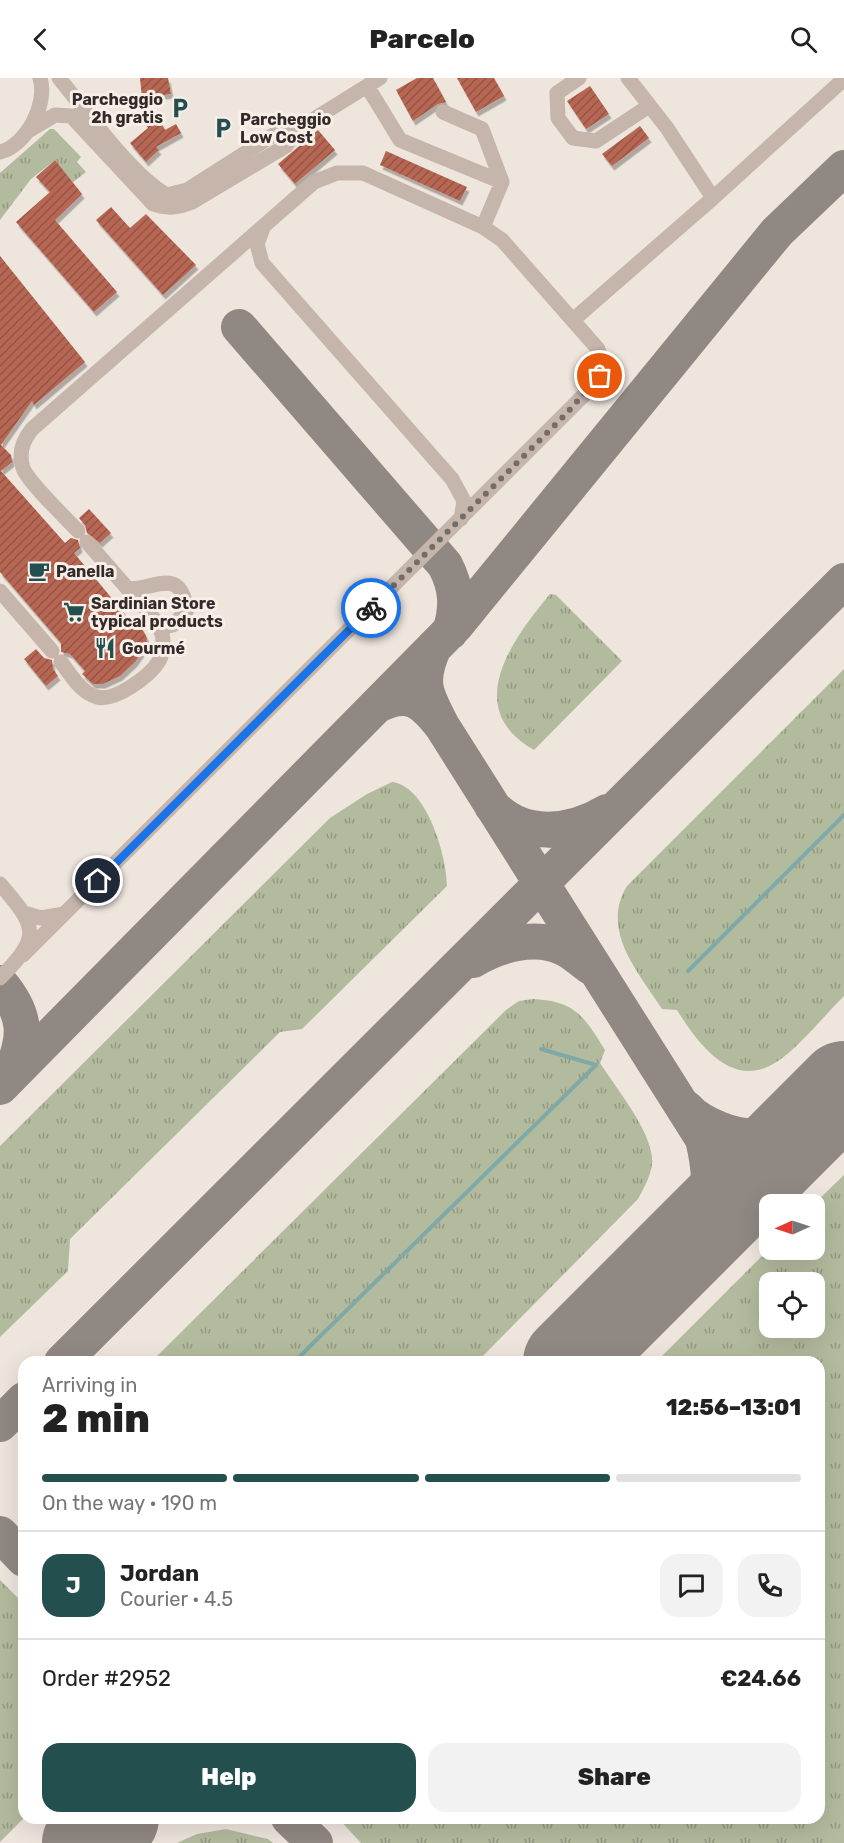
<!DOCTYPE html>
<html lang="en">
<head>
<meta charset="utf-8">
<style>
  body { margin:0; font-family:Rubik,sans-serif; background:#f2f2f2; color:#222; height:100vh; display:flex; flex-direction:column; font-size:22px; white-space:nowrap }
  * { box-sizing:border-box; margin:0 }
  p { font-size:20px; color:#767676 }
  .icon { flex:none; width:33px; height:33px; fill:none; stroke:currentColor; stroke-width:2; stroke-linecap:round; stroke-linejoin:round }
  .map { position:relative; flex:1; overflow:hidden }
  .drawer { position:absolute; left:18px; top:1278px; width:807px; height:468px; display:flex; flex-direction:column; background:#fff; border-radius:18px; box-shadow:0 6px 24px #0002 }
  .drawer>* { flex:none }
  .needle { width:39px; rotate:267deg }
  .buttons { position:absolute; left:759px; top:1116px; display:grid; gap:12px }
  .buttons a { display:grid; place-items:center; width:66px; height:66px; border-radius:12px; background:#fff; box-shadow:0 6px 24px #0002; font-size:30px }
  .pin { position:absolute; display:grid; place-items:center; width:51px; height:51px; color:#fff; margin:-26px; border:3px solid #fff; border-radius:50%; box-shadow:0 2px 6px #0007 }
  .courier { position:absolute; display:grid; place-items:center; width:60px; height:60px; margin:-30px; border:4px solid #1a73e8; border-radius:50%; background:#fff; color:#222; box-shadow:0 2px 8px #0007 }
  .overview em { font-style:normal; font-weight:800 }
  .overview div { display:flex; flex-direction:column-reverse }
  .overview { display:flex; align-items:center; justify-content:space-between; height:102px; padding:0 24px }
  h1 { font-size:39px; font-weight:800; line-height:45px }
  .bar { display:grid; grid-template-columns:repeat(4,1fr); gap:9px 6px; align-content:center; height:72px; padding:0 24px }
  .bar i { height:8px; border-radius:4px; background:#e0e0e0 }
  .bar .current { background:#244f4f }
  .bar p { grid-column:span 4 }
  .line { display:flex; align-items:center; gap:15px; padding:0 24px; border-top:2px solid #e0e0e0 }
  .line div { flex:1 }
  .round { display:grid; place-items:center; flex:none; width:63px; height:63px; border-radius:18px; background:#f2f2f2 }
  .action { display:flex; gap:12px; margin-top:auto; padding:12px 24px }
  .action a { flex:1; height:69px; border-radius:18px; background:#244f4f; color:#fff; font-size:24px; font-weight:800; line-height:69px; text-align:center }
  .action a+a { background:#f2f2f2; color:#222 }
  header { display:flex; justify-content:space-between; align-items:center; height:78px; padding:0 24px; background:#fff; font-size:27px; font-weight:800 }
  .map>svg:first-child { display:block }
  .grass { fill:url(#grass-tufts); fill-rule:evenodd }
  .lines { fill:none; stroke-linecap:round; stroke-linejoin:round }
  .stream { stroke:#7fa8a7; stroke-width:4 }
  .taxiway { stroke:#908883; stroke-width:36 }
  .runway { stroke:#908883; stroke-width:92 }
  .building { fill:url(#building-hatch); filter:url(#shadow) }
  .minor { stroke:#c5b5aa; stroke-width:15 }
  .done { stroke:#746c68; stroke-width:6; stroke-dasharray:0 10.8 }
  .route { stroke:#1a73e8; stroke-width:8 }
  .labels { text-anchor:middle; stroke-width:6; stroke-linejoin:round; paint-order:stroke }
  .poi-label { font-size:16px; font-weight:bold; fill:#332b29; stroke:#f7efe8; text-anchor:start }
</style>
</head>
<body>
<header><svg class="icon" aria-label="back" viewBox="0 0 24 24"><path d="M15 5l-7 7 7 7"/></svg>Parcelo<svg class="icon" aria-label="search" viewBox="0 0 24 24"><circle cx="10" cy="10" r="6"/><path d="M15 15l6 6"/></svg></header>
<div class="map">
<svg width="844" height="1765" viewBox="0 0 844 1765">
  <defs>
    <pattern id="grass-tufts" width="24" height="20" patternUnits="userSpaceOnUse" patternTransform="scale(1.5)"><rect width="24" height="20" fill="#b3bb9e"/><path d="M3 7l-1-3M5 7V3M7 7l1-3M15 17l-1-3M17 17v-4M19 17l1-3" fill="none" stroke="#929881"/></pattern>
    <pattern id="building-hatch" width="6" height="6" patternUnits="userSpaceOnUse" patternTransform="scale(1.5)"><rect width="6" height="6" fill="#b66653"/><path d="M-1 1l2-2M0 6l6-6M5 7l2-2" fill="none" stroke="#955445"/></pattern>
    <filter id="shadow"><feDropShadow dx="2.5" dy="4.5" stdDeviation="0" flood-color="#0004"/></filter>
  </defs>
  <rect width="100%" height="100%" fill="#eee5dd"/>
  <path class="grass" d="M50,51H54L81,79L77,84L86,94L72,105L55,82L31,101L0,142V95Z
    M550,516L556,517L622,583L534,672C461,630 512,562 550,516Z
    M844,591V918C825,937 799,969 778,983C733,1014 698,966 677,932L662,931C638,894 600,852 627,808Z
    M392,704C427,708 447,779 447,808L302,951L280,954L70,1161L68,1193L0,1259V1068L330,740L367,716Z
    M533,921C575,923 584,938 605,972L600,985C615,1009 656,1058 652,1087C650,1099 644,1110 638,1121L477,1284H151L506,932L519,923Z
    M844,1097V1765H361L338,1740H819V1284H656L769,1171L814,1172V1126ZM770,1204H814V1250H770Z
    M0,1502L24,1526V1740L0,1764Z
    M226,1751L268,1761L273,1765H177L197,1756Z"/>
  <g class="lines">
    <path class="stream" d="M688,893L844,737
      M294,1284L596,987L541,971"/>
    <path class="taxiway" d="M239,249L445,487C457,510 458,529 450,554
      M376,628C408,611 422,622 442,648C425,616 418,604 434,569
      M442,648L703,1061C719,1128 702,1144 661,1192
      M492,728C523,761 570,756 607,734
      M473,882C498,867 535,856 564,870C573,874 582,883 591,889
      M0,905C27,937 27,959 10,997
      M0,1009L456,547L777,154L844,90
      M686,1030C695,1041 708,1047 721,1052C772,1073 807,1040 844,1008
      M62,1284L844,503
      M0,1346L24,1322
      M0,1456L24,1481
      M289,1740L315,1765"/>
    <path class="runway" d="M569,1284L844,1009
      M88,1765L113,1740"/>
  </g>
  <path class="building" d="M140,0H168L171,16L142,20Z
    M417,0H433L446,24L438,26L413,43L396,12Z
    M457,0H494L504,18L476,34Z
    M590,8L609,36L586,51L567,23Z
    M159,41L165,52L176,46L181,55L156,69L159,72L146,84L130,65L148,50L146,47Z
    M640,48L649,60L612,88L602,76Z
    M318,52L335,72L295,106L278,86Z
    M386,73L467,109L460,123L380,87Z
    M55,82L82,116L55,142L117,214L94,234L16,144L50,114L36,99Z
    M111,129L130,150L146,136L196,187L163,217L96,142Z
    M0,178L85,284L34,327L32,323L1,367L11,377L12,384L1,393L65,465L71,460L78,462L80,470L74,475L135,548L139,545L147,560L146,568L135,584L120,598L103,606H93L82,596L85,593L70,576L61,574V565L0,494Z
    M89,431L111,455L100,465L87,455L85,447L79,440Z
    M36,571L44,580L52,582L53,591L58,598L46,608L24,581Z"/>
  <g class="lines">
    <path class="minor" d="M59,0C85,32 133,99 167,117L187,112L278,54L298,51L380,0
      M579,0L557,15L558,40L573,60L596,63L649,28
      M443,34L482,51L502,104
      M28,53L55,37L71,38L153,126C168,131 177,130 192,124L286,68L298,51
      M0,74C27,67 48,26 40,0
      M713,120L844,1
      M263,150L257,166L262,185L452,401L464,423L461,441
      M573,242L713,120L667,50L628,0
      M78,453C66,440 28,404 23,390C18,375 23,362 32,351L314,104L337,95H363L483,149L502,104L400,62L367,8
      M87,464L128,511
      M0,513L52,573
      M61,584C70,596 81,615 97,619C115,624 150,598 159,583C163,576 164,563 162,556C156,539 140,525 128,511C157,511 180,488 187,532L173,547L159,550
      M0,806C37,849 42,858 0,900
      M24,835L41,840L64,836
      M23,877L596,305L602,288L598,271L502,162L483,149"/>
  </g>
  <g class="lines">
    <path class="done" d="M371,530L564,338L600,298"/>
    <path class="route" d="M98,803L371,530"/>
  </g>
  <defs>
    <symbol id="parking-bare" viewBox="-9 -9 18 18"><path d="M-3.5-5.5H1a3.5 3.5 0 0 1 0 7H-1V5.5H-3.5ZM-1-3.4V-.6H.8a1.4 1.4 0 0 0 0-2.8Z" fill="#244f4f" stroke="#f7efe8" stroke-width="2.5" paint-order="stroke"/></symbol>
    <symbol id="cafe-bare" viewBox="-9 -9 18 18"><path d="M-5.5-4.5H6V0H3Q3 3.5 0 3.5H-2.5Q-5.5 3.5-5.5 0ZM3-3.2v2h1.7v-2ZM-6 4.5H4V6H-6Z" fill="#244f4f" stroke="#f7efe8" stroke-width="2.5" paint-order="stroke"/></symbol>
    <symbol id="supermarket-bare" viewBox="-9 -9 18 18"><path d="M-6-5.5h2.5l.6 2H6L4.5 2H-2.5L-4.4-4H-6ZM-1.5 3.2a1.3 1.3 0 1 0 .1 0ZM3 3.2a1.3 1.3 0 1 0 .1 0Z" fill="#244f4f" stroke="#f7efe8" stroke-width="2.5" paint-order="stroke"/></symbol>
    <symbol id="restaurant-bare" viewBox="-9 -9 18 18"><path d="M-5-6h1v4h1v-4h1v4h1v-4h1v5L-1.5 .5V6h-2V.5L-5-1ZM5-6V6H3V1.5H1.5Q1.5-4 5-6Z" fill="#244f4f" stroke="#f7efe8" stroke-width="2.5" paint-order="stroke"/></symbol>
  </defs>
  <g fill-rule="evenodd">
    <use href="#parking-bare" x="165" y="15" width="30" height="30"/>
    <use href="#parking-bare" x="208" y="35" width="30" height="30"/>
    <use href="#cafe-bare" x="24" y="478" width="30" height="30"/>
    <use href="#supermarket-bare" x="59" y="519" width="30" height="30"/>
    <use href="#restaurant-bare" x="90" y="555" width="30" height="30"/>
  </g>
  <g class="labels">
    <g class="poi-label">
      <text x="163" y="27" text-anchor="end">Parcheggio<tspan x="163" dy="18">2h gratis</tspan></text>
      <text x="240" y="47">Parcheggio<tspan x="240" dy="18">Low Cost</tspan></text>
      <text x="56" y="499">Panella</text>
      <text x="91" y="531">Sardinian Store<tspan x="91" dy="18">typical products</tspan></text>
      <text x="122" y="576">Gourmé</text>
    </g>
  </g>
</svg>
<div class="buttons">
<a><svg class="needle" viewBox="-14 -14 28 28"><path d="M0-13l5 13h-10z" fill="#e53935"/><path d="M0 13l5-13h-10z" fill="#767676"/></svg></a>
<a><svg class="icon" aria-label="locate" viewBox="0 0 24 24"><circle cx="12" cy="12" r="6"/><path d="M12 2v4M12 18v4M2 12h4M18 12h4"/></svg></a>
</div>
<div class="pin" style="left:600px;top:298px;background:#ea580c"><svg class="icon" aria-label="bag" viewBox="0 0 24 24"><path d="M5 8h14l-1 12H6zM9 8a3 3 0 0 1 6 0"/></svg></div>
<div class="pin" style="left:98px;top:803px;background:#1f2937"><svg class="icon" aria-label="home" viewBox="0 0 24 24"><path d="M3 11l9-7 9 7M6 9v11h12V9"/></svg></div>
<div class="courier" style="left:371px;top:530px"><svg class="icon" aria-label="bike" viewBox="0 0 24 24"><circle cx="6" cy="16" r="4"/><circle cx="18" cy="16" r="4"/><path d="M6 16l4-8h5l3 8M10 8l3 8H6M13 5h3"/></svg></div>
<section class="drawer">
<div class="overview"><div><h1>2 min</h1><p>Arriving in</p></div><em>12:56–13:01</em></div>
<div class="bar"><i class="current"></i><i class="current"></i><i class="current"></i><i></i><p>On the way · 190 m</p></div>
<div class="line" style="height:108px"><b class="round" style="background:#244f4f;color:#fff">J</b><div><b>Jordan</b><p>Courier · 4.5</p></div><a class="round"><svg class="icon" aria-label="chat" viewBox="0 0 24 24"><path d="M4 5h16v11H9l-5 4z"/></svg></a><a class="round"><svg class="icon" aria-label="phone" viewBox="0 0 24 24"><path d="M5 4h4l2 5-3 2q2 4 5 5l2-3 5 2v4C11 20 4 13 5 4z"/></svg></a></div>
<div class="line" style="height:78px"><div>Order #2952</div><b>€24.66</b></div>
<div class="action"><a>Help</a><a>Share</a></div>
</section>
</div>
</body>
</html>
